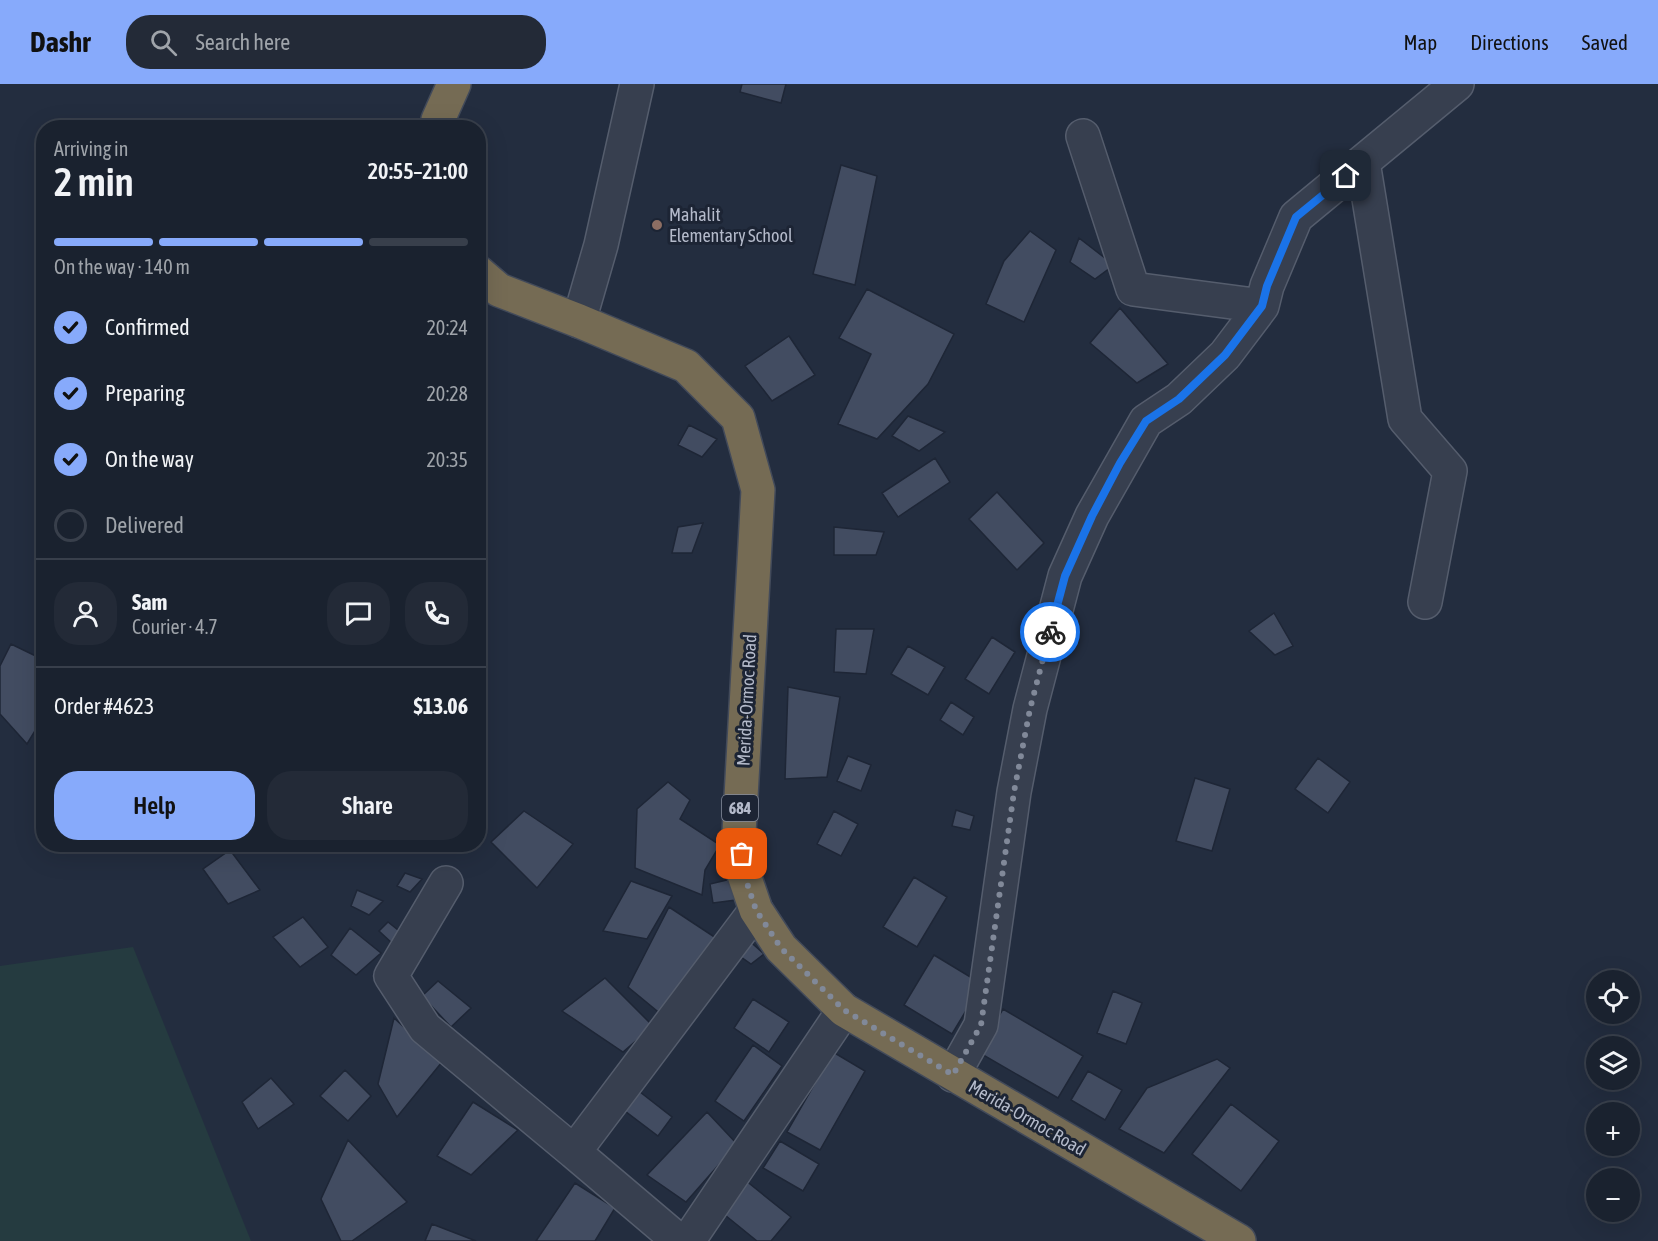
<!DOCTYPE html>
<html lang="en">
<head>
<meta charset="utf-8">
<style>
  body { margin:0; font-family:"Asap Condensed",sans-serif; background:#232a37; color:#f1f3f6; height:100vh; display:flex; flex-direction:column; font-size:22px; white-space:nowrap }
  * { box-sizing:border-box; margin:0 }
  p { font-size:20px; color:#9fa4aa }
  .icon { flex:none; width:33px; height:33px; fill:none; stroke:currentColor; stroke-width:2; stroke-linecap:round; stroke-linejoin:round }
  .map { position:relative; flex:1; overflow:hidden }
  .side { position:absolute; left:36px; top:36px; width:450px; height:732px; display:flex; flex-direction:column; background:#1a222f; border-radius:24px; box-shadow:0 6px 24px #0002,0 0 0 2px #383f4b }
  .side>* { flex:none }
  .tools { position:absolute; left:1586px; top:886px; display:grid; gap:12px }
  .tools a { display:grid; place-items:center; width:54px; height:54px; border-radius:50%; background:#1a222f; box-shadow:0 6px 24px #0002,0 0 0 2px #383f4b; font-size:30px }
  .pin { position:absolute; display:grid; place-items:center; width:51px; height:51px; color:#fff; margin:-26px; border-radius:12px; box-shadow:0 3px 9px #0006 }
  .courier { position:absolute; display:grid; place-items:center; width:60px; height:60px; margin:-30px; border:4px solid #1a73e8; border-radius:50%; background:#fff; color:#222; box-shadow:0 2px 8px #0007 }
  .headline em { font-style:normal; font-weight:600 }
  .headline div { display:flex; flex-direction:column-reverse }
  .headline { display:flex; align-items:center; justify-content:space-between; height:102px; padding:0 18px }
  h1 { font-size:39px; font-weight:600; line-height:45px }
  .bar { display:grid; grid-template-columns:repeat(4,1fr); gap:9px 6px; align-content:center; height:72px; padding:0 18px }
  .bar i { height:8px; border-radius:4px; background:#383f4b }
  .bar .selected { background:#87aafb }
  .bar p { grid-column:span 4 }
  .line { display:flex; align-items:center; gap:15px; padding:0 18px; border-top:2px solid #383f4b }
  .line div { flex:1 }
  .round { display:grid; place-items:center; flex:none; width:63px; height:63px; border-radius:24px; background:#232a37 }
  ol { padding:0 18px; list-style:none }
  li { display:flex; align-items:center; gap:18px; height:66px }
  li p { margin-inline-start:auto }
  li .icon { padding:6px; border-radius:50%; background:#87aafb; color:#111; stroke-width:4 }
  li:last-child { color:#9fa4aa }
  li i { width:33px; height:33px; border:3px solid #383f4b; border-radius:50% }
  .action { display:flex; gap:12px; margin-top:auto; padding:12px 18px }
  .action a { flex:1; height:69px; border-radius:24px; background:#87aafb; color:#111; font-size:24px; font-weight:600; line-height:69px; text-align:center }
  .action a+a { background:#232a37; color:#f1f3f6 }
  header { display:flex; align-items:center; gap:36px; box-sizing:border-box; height:84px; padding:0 30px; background:#87aafb; color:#111 }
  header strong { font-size:28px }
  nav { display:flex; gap:33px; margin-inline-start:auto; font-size:21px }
  .search { width:420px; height:54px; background:#232a37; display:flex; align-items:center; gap:15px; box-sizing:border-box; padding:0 21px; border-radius:24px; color:#9fa4aa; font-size:22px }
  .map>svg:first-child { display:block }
  .green { fill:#253b40 }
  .building { fill:#424c61; stroke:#1e2636; stroke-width:1.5 }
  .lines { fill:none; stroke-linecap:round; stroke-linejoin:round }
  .minor-casing { stroke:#555d6d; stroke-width:36 }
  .highway-casing { stroke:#424a5a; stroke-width:36 }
  .minor { stroke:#373f4f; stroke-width:33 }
  .highway { stroke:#756b54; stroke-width:33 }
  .done { stroke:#818999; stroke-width:6; stroke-dasharray:0 10.8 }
  .route { stroke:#1a73e8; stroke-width:8 }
  .education-dot { fill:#8d6e63; stroke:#1c2434; stroke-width:2 }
  .labels { text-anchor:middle; stroke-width:6; stroke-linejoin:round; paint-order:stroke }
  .shield { fill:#1c2434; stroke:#868d9d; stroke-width:1.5 }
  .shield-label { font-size:16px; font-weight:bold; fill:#b4baca }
  .poi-label { font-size:18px; fill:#b4baca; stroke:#1c2434; text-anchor:start }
  .street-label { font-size:18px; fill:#b4baca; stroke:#1c2434 }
</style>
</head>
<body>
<header>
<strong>Dashr</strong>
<div class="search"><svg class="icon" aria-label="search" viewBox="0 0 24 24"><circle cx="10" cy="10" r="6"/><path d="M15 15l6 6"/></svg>Search here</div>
<nav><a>Map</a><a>Directions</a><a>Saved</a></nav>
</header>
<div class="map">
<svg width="1658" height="1157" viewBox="0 0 1658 1157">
  <rect width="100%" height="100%" fill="#232d3f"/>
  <path class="green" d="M133,863L251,1157H0V882Z"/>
  <path class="building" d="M742,0H786L781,19L740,8Z
    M841,81L877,92L855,201L813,190Z
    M1030,147L1056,166L1024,238L986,220L1004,177Z
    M1079,154L1114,181L1095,195L1070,178Z
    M867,205L954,250L928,300L877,355L838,340L871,270L839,254Z
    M1120,224L1168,280L1137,299L1090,259Z
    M789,252L815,291L772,317L745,282Z
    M908,332L945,348L919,367L892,352Z
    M689,341L717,355L702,373L678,361Z
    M935,374L950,398L898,433L882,409Z
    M997,408L1044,459L1017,486L969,435Z
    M703,439L692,469H672L678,443Z
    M834,443L884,448L876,471H834Z
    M1274,529L1293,562L1275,571L1249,547Z
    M836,545H874L866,590L834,588Z
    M992,553L1015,568L989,610L965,595Z
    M11,560L44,576V632L27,660L0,630V582Z
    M908,562L945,583L928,611L891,590Z
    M788,603L840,613L827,693L785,695Z
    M951,618L974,633L963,651L940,636Z
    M848,672L871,681L861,707L837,697Z
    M1318,674L1350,698L1328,729L1295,705Z
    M1195,694L1230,705L1212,767L1176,757Z
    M668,698L690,716L680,735L720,761L705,786L702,811L635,784L637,725Z
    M956,726L974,732L970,746L952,742Z
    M524,727L573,760L537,804L491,758Z
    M834,727L858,740L841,772L817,760Z
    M230,766L260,806L228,820L203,785Z
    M405,789L422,795L410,808L397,802Z
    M914,793L947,813L917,863L883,843Z
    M731,795L736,816L713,819L710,800Z
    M631,797L672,812L647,855L603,847Z
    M357,806L383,817L369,831L351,822Z
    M669,823L719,856L662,931L628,903Z
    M303,833L328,863L300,883L273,853Z
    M388,838L403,850L393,860L379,847Z
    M350,844L381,869L356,891L331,871Z
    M745,853L764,870L751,880L734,868Z
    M934,871L982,900L952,950L904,921Z
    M605,894L653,942L623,968L562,927Z
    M438,897L471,924L451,943L422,912Z
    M1113,907L1142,919L1126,960L1097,949Z
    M753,915L789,938L769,968L734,944Z
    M1003,925L1083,972L1058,1014L978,968Z
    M394,934L442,978L397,1033L378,1000Z
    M753,961L782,982L744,1037L715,1017Z
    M833,968L865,987L820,1066L787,1048Z
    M1217,975L1230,984L1164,1069L1119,1045L1147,1004Z
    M345,986L371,1012L348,1037L320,1012Z
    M1088,987L1122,1006L1105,1036L1071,1016Z
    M271,994L294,1020L258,1045L242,1018Z
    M640,1008L672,1033L658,1052L625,1027Z
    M473,1018L518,1046L471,1091L437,1072Z
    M1231,1020L1279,1057L1241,1107L1192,1070Z
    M707,1028L737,1060L686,1118L647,1091Z
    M348,1056L407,1118L352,1157H341L321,1115Z
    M780,1057L819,1080L803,1107L763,1084Z
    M745,1096L791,1133L771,1157H757L720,1127Z
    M575,1099L615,1124L595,1157H536Z
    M432,1140L476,1157H425Z"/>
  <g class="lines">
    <defs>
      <path id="minor" d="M1083,52L1133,205L1262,222
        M1363,78L1405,335L1450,387L1425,518
        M579,237L601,161L637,0
        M446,799L391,892L425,944L574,1068L756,826
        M953,991L981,941L1014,708L1030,625L1065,492L1092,432L1146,337L1179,315L1225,271L1262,222L1267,202L1296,133L1457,0
        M574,1068L679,1157
        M688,1157L844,926"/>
      <path id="highway" d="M437,44L438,36L454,0
        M478,188L499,206L579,237L686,282L738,334L758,406L739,749L744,791L756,826L781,864L844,926L1239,1157"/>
    </defs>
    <use href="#minor" class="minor-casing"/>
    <use href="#highway" class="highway-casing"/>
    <use href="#minor" class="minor"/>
    <use href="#highway" class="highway"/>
  </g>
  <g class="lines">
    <path class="done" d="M742,770L744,790L756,826L781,864L844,926L953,991L981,941L1014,708L1030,625L1050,548"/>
    <path class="route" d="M1050,548L1065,492L1092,432L1120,379L1146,337L1179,315L1225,271L1262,222L1267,202L1296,133L1346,92"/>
  </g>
  <circle class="education-dot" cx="657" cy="141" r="6"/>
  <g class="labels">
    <rect class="shield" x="722" y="711" width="36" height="26" rx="4.5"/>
    <g class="shield-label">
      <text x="740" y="730">684</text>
    </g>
    <g class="poi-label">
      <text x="669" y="137">Mahalit<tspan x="669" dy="21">Elementary School</tspan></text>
    </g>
    <g class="street-label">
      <text transform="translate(747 616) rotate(-87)" y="6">Merida-Ormoc Road</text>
      <text transform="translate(1027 1034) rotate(30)" y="6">Merida-Ormoc Road</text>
    </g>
  </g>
</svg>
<div class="tools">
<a><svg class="icon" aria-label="locate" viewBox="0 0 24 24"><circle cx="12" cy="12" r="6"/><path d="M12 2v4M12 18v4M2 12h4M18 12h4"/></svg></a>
<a><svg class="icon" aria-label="layers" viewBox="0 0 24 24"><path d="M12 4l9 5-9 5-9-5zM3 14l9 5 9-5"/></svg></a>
<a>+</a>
<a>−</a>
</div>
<div class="pin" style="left:742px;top:770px;background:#ea580c"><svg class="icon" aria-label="bag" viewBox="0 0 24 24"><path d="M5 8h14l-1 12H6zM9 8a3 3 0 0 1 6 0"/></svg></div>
<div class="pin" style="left:1346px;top:92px;background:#1f2937"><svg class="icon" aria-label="home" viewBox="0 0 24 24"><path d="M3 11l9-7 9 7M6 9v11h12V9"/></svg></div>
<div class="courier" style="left:1050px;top:548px"><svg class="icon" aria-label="bike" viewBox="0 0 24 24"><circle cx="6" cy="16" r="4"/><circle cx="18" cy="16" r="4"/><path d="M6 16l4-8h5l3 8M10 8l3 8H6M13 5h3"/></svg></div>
<section class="side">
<div class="headline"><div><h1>2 min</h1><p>Arriving in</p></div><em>20:55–21:00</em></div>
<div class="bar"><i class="selected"></i><i class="selected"></i><i class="selected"></i><i></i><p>On the way · 140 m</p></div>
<ol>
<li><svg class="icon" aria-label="check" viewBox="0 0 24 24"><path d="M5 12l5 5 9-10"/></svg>Confirmed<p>20:24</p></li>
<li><svg class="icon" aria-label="check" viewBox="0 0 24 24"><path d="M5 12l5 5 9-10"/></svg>Preparing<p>20:28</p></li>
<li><svg class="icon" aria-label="check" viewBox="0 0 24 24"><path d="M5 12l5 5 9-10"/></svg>On the way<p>20:35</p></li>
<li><i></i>Delivered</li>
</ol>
<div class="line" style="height:108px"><a class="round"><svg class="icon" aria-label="person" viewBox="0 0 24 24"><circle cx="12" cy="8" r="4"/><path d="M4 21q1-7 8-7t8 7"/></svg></a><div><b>Sam</b><p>Courier · 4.7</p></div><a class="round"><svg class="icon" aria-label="chat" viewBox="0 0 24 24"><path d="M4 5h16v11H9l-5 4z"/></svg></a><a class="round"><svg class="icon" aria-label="phone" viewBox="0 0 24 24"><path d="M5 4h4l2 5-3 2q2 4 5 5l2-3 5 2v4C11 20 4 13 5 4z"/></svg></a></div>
<div class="line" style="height:78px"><div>Order #4623</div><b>$13.06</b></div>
<div class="action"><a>Help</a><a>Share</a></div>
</section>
</div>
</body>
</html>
